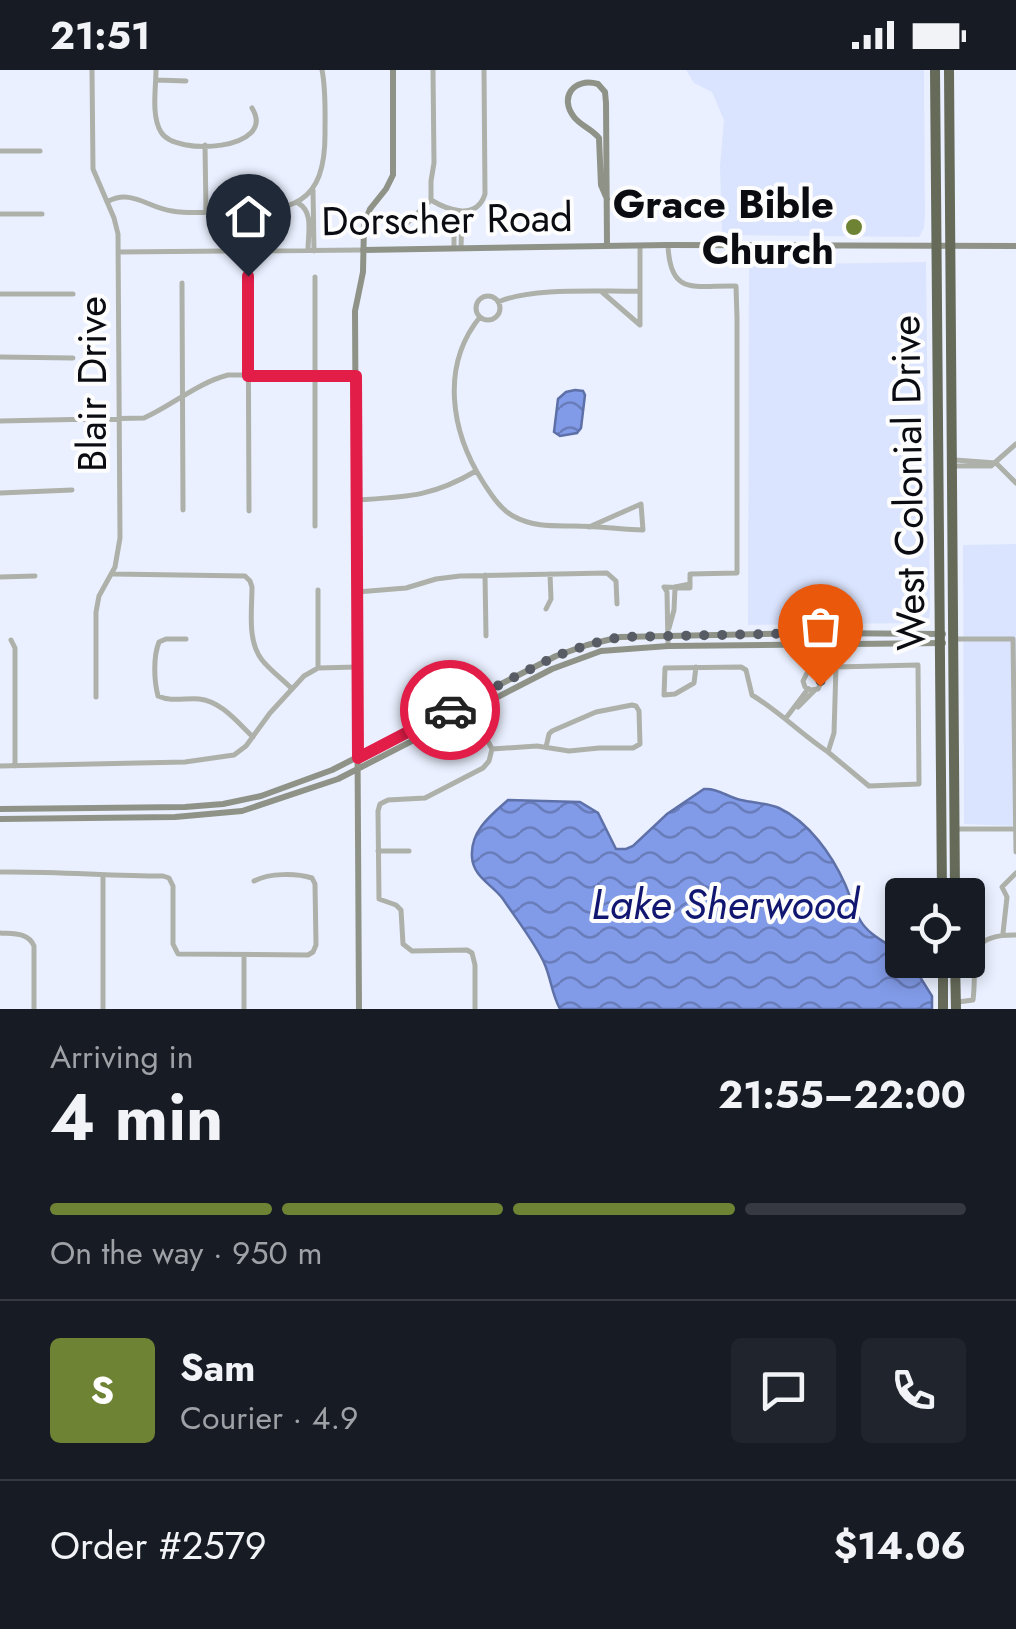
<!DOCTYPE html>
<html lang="en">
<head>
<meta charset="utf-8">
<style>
  body { margin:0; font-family:Jost,sans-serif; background:#20242c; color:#f1f3f6; height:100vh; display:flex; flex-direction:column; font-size:38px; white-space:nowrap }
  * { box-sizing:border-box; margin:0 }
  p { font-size:32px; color:#9ea1a6 }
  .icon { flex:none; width:55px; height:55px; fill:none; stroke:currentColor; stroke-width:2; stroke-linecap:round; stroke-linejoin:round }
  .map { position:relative; height:939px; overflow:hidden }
  .drawer { display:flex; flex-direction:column; background:#171b24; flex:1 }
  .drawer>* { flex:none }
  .controls { position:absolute; left:885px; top:808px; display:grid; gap:20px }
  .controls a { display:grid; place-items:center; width:100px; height:100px; border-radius:10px; background:#171b24; box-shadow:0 5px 15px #0003; font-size:50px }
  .pin { position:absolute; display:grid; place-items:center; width:85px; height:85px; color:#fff; margin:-102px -42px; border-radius:50% 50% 50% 0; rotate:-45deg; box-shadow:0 0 10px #0007 }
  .pin .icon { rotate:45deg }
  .courier { position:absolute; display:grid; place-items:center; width:100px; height:100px; margin:-50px; border:8px solid #e11d48; border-radius:50%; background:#fff; color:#222; box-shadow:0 2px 12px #0007 }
  .overview em { font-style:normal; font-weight:700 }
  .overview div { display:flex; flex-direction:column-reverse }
  .overview { display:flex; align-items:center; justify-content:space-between; height:170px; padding:0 50px }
  h1 { font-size:65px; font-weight:700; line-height:75px }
  .bar { display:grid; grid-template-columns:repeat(4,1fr); gap:15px 10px; align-content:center; height:120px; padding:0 50px }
  .bar i { height:12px; border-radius:8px; background:#363941 }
  .bar .active { background:#6f8334 }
  .bar p { grid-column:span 4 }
  .line { display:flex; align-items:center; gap:25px; padding:0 50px; border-top:2px solid #363941 }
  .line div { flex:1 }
  .round { display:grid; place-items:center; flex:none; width:105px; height:105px; border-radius:10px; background:#20242c }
  .status { display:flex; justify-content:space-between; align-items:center; height:70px; padding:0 50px; background:#171b24; direction:ltr }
  .status svg { height:28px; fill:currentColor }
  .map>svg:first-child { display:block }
  .built { fill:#dbe4fe }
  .water { fill:url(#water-waves); stroke:#5e70a8; stroke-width:2.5 }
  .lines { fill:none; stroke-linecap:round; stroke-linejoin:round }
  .street { stroke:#aeb1a9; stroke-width:5 }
  .secondary { stroke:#8f9387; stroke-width:6 }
  .highway { stroke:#656a59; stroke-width:10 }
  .done { stroke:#585c65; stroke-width:10; stroke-dasharray:0 18 }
  .route { stroke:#e11d48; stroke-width:12 }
  .poi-dot { fill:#6f8334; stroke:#fdfdfd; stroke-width:4 }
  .labels { text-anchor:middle; stroke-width:8; stroke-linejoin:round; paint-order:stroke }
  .poi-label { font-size:40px; font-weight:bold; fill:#0a0c12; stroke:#fdfdfd; text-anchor:end }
  .street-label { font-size:40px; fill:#0a0c12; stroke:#fdfdfd }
  .water-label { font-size:42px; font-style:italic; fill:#111770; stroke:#fdfdfd }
</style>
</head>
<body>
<div class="status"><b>21:51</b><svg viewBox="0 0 49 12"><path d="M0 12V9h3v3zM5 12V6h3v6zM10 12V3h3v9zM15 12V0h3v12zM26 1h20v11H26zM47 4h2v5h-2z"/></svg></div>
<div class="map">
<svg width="1016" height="939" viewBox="0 0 1016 939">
  <defs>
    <pattern id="water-waves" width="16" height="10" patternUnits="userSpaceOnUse" patternTransform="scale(2.5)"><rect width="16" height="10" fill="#829be8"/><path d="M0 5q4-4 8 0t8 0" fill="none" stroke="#697dbb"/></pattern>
  </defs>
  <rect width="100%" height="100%" fill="#eaf0ff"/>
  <path class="built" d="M686,0H924L925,146L924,158L919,167L722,165L720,96L724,50L712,22L694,13Z
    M926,192L930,540L929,548L923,553L748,555L749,195Z
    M1016,474V756L964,754L963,475Z"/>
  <path class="water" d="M575,320L583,321L585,325L581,358L577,363L560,366L554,362L558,329L566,322Z
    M704,719C718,718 727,727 741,730C754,733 767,733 779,738C809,752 832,785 845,814C850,825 853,839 860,850C869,866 888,873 902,884V890H909L912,894L932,926V939H560C552,925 551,909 545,895C538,877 515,847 503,829C493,815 473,807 472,787C470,761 491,745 508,730L580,732L598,743L616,779H626L633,776L667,744Z"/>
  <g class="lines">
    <path class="street" d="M92,0L93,99L114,148L118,164L120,468L115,497L99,526L96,542V627
      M156,0C156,18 151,46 161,62C175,87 278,80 252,38
      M156,10L186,11
      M205,75L206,142
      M0,81H40
      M313,120L314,181
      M431,130C449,141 477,150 485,124L484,0
      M431,130V111L434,93L433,0
      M107,132C131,118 148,138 172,141C189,144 208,142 226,142C292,142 326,136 325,61C325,41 326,20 322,0
      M298,133C314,142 308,163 308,180
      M454,140V178
      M0,144H42
      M402,158L431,130
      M668,175C670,227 695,215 736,216L737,248V503L690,504V514L675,517
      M461,178L462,141
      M118,182L363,180
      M248,206L249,441
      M315,207V456
      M182,213L183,440
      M640,221V176
      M0,224H73
      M476 238a12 12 0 1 1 24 0a12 12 0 1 1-24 0Z
      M498,232C533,217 600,222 640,221V255L602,222
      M480,247C440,296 451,362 483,412C491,424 500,439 513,446C533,457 552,456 573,456C596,456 620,459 643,460L641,434L589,457
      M0,287L73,288
      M0,351L144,348C173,335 197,313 228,305H356
      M955,390L996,393
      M996,393L1016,413
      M955,396H991L1016,374
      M0,423L72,420
      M357,430C406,427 432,427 476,401
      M113,504L245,506L250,511L252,517C252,540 247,571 262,590C270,600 282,609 291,618
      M485,505L486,566
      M0,507L35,506
      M357,522L406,518L436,509L460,506L607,503L616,511L617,534
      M546,539L551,529L550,504
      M669,558L674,540L675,518
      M186,569H166L159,572C153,587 154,611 158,626C171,632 185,628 199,629C221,631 238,653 253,667
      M954,569H1013L1016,782
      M11,570L15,578V696
      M668,576L667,522L664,517L690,518V514
      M918,595L919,714L869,716L828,682L834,663L836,597Z
      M318,597V520
      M696,597L694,613L675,624L664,625L665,598L741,597L746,600L752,625C780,642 801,664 828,682
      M814,601L807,603L803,611L805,617L811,620L818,619L822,610L819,604L814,601L815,563
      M467,631L492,679L489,691L483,698L425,728L388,730L380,734L378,741L379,829L396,835L401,840L403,874L412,881L467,880L472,883L475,895V939
      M798,637L815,620
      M786,648L808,619
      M492,679L537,676L569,681L599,678H633L640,674L639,641L636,636L632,635L596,642L552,661L549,664L546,677
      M0,696L185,692L234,685L246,676L270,643L304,606L318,598L357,597
      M954,759H1015
      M378,781H409
      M0,802C55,801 108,806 163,806L169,808L173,816V874L178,884L308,885L313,882L316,875L315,814L312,808C296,803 269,803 254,811
      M103,806V939
      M0,863C13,864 28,862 34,876V939
      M1003,863L1007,827L1002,817L1016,803
      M244,887V939
      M958,932L973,930C978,891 963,864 1016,865"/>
    <path class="secondary" d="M607,129L601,115L599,68C592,59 581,56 574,47C559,28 573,7 598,14L605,22L606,33L607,176
      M363,180L668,175L1016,176
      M0,739L185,737L223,734L261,726L332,700L556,586L587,575L620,567L815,563L943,564
      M0,749L175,747L242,741L338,709L552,599L601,581L668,576L943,573
      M359,939L355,241L363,202L364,154L370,139L386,119L393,105V0"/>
    <path class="highway" d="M935,0L942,825
      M949,0L955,825
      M943,890V939
      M955,890L956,939"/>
  </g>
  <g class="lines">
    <path class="done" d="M450,640L556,586L587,575L620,567L815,563L814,601L821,607L820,616"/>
    <path class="route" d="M248,206V306H356L358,688L450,640"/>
  </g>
  <circle class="poi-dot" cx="854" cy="157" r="10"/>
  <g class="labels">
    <g class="poi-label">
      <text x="834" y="148">Grace Bible<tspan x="834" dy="46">Church</tspan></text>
    </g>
    <g class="street-label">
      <text transform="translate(447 149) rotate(-1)" y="14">Dorscher Road</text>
      <text transform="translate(92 314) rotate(-90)" y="14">Blair Drive</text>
      <text transform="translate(908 413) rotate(-91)" y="14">West Colonial Drive</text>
    </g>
    <g class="water-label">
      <text x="725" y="849">Lake Sherwood</text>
    </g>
  </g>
</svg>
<div class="controls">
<a><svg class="icon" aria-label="locate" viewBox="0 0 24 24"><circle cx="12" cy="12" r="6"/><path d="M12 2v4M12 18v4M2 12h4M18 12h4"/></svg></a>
</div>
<div class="pin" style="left:820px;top:616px;background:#ea580c"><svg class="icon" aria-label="bag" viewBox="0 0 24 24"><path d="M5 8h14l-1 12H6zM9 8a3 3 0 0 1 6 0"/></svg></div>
<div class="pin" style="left:248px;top:206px;background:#1f2937"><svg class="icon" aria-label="home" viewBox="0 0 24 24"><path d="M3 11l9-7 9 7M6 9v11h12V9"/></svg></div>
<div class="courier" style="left:450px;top:640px"><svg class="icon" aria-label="car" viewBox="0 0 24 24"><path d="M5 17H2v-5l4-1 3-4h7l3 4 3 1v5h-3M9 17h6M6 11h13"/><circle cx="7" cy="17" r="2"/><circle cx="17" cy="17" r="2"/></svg></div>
</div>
<section class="drawer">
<div class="overview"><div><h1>4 min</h1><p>Arriving in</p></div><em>21:55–22:00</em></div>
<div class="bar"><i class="active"></i><i class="active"></i><i class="active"></i><i></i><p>On the way · 950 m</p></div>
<div class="line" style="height:180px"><b class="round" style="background:#6f8334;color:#fff">S</b><div><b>Sam</b><p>Courier · 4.9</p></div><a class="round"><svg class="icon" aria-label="chat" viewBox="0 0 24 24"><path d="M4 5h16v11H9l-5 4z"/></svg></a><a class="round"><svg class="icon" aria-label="phone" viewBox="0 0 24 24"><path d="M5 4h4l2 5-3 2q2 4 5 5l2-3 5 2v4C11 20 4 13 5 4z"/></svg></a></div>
<div class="line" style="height:130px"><div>Order #2579</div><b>$14.06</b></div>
</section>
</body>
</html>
